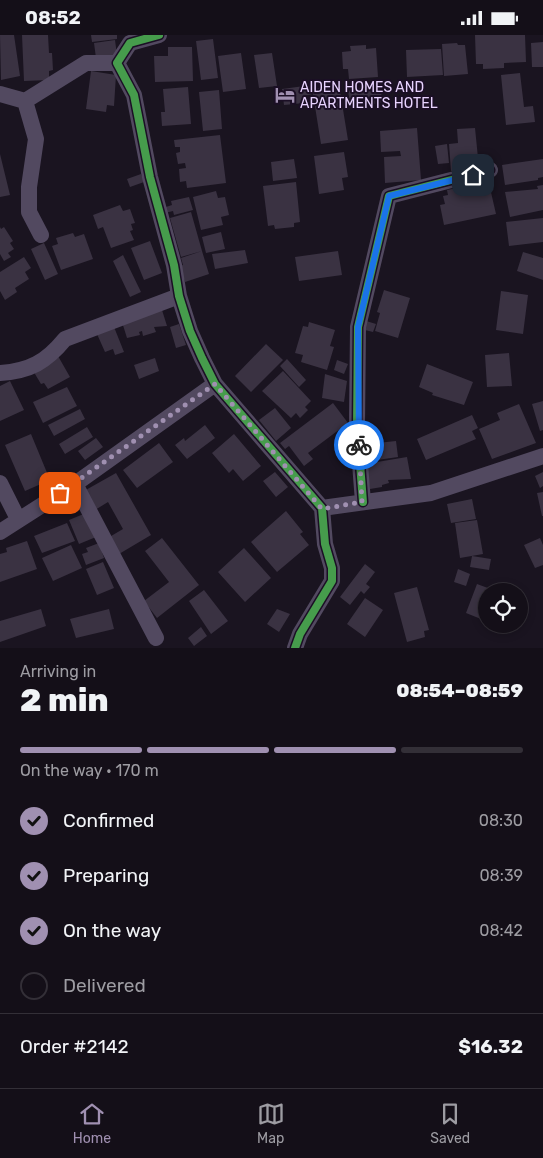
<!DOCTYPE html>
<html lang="en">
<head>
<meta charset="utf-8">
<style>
  body { margin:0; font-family:Rubik,sans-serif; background:#211d25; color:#f1f3f6; height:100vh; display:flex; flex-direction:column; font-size:19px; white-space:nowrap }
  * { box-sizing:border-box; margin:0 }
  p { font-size:16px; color:#9d9ca2 }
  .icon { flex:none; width:28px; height:28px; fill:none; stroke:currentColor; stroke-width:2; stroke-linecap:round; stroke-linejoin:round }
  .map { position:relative; height:613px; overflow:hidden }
  .details { display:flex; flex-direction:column; background:#140f18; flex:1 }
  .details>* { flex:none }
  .fabs { position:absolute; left:478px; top:548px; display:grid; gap:10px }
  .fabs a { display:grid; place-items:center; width:50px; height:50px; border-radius:50%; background:#140f18; box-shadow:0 2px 8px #0003,0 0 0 1px #332f37; font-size:25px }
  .pin { position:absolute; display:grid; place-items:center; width:42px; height:42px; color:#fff; margin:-21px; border-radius:10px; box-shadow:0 2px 8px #0006 }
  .courier { position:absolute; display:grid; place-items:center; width:50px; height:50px; margin:-25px; border:4px solid #1a73e8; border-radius:50%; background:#fff; color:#222; box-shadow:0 1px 6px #0007 }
  .head em { font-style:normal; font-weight:800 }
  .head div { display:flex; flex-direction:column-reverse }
  .head { display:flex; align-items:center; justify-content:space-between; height:85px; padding:0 20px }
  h1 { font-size:32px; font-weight:800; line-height:38px }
  .bar { display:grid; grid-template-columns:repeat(4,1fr); gap:8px 5px; align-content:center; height:60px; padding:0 20px }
  .bar i { height:6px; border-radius:4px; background:#332f37 }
  .bar .current { background:#a090b1 }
  .bar p { grid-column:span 4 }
  .line { display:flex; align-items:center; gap:12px; padding:0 20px; border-top:1px solid #332f37 }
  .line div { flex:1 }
  ol { padding:0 20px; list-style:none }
  li { display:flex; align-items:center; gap:15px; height:55px }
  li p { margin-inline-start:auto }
  li .icon { padding:5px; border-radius:50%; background:#a090b1; color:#111; stroke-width:4 }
  li:last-child { color:#9d9ca2 }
  li i { width:28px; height:28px; border:2px solid #332f37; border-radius:50% }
  .status { display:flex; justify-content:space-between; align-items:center; height:35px; padding:0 25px; background:#140f18; direction:ltr }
  .status svg { height:14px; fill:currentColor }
  .tab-bar { display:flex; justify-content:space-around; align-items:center; height:70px; border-top:1px solid #332f37; background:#140f18; font-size:14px; color:#9d9ca2 }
  .tab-bar a { display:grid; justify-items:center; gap:2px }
  .tab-bar .current { color:#a090b1 }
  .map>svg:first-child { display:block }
  .building { fill:#3a3242 }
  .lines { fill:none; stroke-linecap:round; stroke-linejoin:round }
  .street { stroke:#524960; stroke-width:16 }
  .cycleway-casing { stroke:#1b0f25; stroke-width:11 }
  .cycleway { stroke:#469c4c; stroke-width:8 }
  .done { stroke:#a090b1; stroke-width:5; stroke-dasharray:0 9 }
  .route { stroke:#1a73e8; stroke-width:6 }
  .labels { text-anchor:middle; stroke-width:4; stroke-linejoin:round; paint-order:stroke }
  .poi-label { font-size:14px; fill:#e8d3ff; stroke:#1b0f25; text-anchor:start }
</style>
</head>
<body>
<div class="status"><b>08:52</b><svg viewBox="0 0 49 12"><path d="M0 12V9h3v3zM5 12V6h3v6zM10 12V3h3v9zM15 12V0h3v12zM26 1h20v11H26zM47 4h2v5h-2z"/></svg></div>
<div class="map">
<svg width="543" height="613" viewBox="0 0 543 613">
  <rect width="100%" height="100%" fill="#1a1420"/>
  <path class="building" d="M0,0H14L20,41L1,45Z
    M22,0H48L49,18H52L53,35L49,36V45L24,46Z
    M91,0H117V4L92,7Z
    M475,0H525L526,27L504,28V33L483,34V29H476Z
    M213,4L218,43L201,45L196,6Z
    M115,5L117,20L96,23L94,8Z
    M543,7V32H532L531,8Z
    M457,8L458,10H465L468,39L444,41L442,9Z
    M366,10V14L376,13L378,42L349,44L348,34H343L342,17L351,16L350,11Z
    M168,12H192L193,46L155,47L154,21H168Z
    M441,14L443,40L407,42L406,15Z
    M241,18L246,54L223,57L218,21Z
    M272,18L277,51L259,53L254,20Z
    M91,36L116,40L114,71L107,70L106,77L86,74Z
    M520,38L524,72L533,71L535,87L506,90L501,40Z
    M379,49L383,67L351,74L348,56Z
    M312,50V54L339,50L348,105L321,109L313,59L303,61L304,68L284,70L282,54Z
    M188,52L191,89L162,91L161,77H165L163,54Z
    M219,55L222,94L203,96L199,57Z
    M417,93L421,145L385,148L384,122L401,121L400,116L381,117L380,96Z
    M475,93L479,133L451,136L449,109L458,108L457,94Z
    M220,100L226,148L187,153L186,146L180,147L179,134L186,133L185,128L178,129L176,118L180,117V112H175L174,105Z
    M447,109L449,128L438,129L435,111Z
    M344,117L348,142L342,143L344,155L319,159L314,121Z
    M0,119L10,160L0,162Z
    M294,124L297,143L273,146L271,127Z
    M543,124V142L538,143V145L505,150L502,130Z
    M141,139L144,147L130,152L127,144Z
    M296,147L300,187L294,188V192L275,194L274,190L268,191L263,151Z
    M481,148L483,155L490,153L496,179L444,190L440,170L445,169L443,161L448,160L447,155Z
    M543,150V175L510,182L505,157L538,154L537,151Z
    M216,156L218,163L225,162L229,180L221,182L223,190L201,195L193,162Z
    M189,162L193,175L174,180L173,176L165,178L163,173L172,170L171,166Z
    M120,170L123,176L130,174L135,188L131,189L133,195L130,196L134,205L111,213L103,192L98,194L93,180Z
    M191,177L202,216L181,222L170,183Z
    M543,183V207L509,211L506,187Z
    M0,192L1,194L4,192L13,206L10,208L14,214L8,218L11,222L4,226L0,219Z
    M221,197L225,214L206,218L202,202Z
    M73,198L75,202L84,199L93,224L61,235L52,211L58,209L56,203Z
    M150,206L162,238L144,245L131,213Z
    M44,208L58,239L45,245L31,214Z
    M245,215L248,228L215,234L212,219Z
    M202,216L209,239L185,247L180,231L183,230L181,223Z
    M338,216L342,240L299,246L295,222Z
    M523,217L543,223V245L517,236Z
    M123,220L141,257L130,262L113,226Z
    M24,222L31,233L25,237L29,244L15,253L17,257L5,265L0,256V237Z
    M384,255L410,263L398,303L375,296L380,278L377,277Z
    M501,256L528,260L523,299L496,295Z
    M162,275L167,291L154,292L156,297L143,301L142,296L139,297L140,300L127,303L122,287Z
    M363,285L376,289L373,297L361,294Z
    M309,287L335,295L330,311L334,312L327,335L301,327L303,320L295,318L303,291L308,292Z
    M179,289L186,310L176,313L170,292Z
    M114,292L124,317L115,320L113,314L105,317L97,299Z
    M266,309L283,325L251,357L235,341Z
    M509,318L512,351L487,352L485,320Z
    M58,321L70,342L48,354L44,348L41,349L32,334Z
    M155,323L159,336L139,344L134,330Z
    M287,324L306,345L299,352L280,331Z
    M337,325L348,329L344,339L334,335Z
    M427,329L473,347L464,370L432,360L433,358L419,352Z
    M283,336L311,366L305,372L308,375L300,383L296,378L291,383L262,356Z
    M325,339L347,346L344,367L322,363Z
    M10,346L24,375L0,386V351Z
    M67,352L77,371L43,388L33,367Z
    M543,366V395L540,396L532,369Z
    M333,368L348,388L308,418L313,424L304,431L289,411L285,414L280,408Z
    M519,369L536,408L492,424L479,394L500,385L497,378Z
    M275,373L291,393L276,406L259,385Z
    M80,374L85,384L54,401L48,390Z
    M472,380L478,393L472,396L476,404L426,425L417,404Z
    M205,390L215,403L187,424L175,410L184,403L185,406Z
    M87,392L93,402L65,419L59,409Z
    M31,399L50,445L25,456L5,410Z
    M234,399L261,431L243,446L233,434L229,438L212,418Z
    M96,403L103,412L85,425L78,416Z
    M396,406L398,422L370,426L368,409Z
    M159,408L173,427L137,453L123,435Z
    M407,422L411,444L388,445L389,448L382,450V452L370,454L365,429Z
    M275,437L288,452L276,462L263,446Z
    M543,437V451L540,453L535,441Z
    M116,438L151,500L119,519L106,504L123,494L108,467L95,475L84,456Z
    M543,457V481H542L537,458Z
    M472,464L476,484L451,488L447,469Z
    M286,476L303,497L300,499L309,510L277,537L251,507Z
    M86,478L96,502L79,509L69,485Z
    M477,485L483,519L460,523L455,488Z
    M67,488L75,506L42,518L34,501Z
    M162,503L199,550L157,583L144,566L169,547L145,516Z
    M540,503L543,510V530L535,533L524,510Z
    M27,506L37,534L0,547V519L7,517L6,513Z
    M99,508L104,523L86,530L82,519L88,517L86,513Z
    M71,510L82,533L53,546L42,523Z
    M244,513L271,543L245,567L218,537Z
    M472,521L491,524L489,535L470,532Z
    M103,527L114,553L97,560L86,534Z
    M365,529L375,537L366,549L370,552L364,559L361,556L350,570L340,562Z
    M458,534L470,539L466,551L454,547Z
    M477,549L496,556H486V586L466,578Z
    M417,552L429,595L424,596L425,602L407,607L394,558Z
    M204,555L228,586L211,599L189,566Z
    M365,563L383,575L365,602L347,589Z
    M41,574L46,591L0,607V586Z
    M109,574L114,594L76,603L70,584Z
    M277,574L290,579L279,597L267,589Z
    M201,592L207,601L194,611L188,603Z"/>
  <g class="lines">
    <path class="street" d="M159,0L130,8L117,28L134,60L150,142L174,230L179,261L190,296L202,323L215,349L322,473L325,509L332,533V546L300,599L295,613
      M0,59L25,66L86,28H117
      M25,66L36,104L29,152V177L41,200
      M0,338C30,336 46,327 65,304L179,261
      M0,448L18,484
      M75,449L156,603
      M363,467L357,390L358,292L389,161L490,135
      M322,473L431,458L543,421
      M0,497L75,449L215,349"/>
    <defs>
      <path id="cycleway" d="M159,0L130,8L117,28L134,60L150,142L174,230L179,261L190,296L202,323L215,349L322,473L325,509L332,533V546L300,599L295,613
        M363,467L357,390L358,292L389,161L490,135"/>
    </defs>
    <use href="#cycleway" class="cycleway-casing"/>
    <use href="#cycleway" class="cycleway"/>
  </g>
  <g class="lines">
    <path class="done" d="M60,458L215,349L322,474L362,467L359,410"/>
    <path class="route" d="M359,410L358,292L389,161L473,140"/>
  </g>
  <defs>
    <symbol id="hotel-bare" viewBox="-9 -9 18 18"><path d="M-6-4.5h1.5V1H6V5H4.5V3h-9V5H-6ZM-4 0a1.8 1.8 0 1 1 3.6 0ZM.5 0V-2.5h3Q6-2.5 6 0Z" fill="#a090b1" stroke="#1b0f25" stroke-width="2.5" paint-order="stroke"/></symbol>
  </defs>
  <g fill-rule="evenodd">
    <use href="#hotel-bare" x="271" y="46" width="28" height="28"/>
  </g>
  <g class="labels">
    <g class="poi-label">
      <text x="300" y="57">AIDEN HOMES AND<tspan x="300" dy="16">APARTMENTS HOTEL</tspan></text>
    </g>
  </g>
</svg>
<div class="fabs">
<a><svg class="icon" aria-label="locate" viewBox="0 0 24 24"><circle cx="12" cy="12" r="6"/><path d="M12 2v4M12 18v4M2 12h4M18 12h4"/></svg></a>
</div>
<div class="pin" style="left:60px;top:458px;background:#ea580c"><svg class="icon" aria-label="bag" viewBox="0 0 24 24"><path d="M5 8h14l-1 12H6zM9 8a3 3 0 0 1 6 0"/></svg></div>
<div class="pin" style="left:473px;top:140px;background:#1f2937"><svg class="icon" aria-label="home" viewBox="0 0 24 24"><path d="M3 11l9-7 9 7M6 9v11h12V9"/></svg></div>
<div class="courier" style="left:359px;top:410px"><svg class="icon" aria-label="bike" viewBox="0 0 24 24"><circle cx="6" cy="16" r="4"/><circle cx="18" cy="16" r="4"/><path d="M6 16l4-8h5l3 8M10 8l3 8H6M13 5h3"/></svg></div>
</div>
<section class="details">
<div class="head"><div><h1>2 min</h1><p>Arriving in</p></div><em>08:54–08:59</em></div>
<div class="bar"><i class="current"></i><i class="current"></i><i class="current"></i><i></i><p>On the way · 170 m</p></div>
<ol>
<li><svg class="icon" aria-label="check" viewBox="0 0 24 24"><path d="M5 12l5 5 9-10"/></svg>Confirmed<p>08:30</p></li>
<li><svg class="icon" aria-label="check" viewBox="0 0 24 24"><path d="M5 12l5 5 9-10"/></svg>Preparing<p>08:39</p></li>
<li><svg class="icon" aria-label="check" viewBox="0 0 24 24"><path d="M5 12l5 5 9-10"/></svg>On the way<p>08:42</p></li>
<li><i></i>Delivered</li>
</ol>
<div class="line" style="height:65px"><div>Order #2142</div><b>$16.32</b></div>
</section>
<nav class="tab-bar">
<a class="current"><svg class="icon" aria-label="home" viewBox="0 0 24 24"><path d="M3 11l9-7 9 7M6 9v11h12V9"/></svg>Home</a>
<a><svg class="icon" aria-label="map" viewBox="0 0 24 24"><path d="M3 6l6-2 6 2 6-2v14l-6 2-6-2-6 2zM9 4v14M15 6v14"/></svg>Map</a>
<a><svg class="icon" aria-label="saved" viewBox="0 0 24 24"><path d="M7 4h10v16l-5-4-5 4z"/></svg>Saved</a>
</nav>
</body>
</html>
